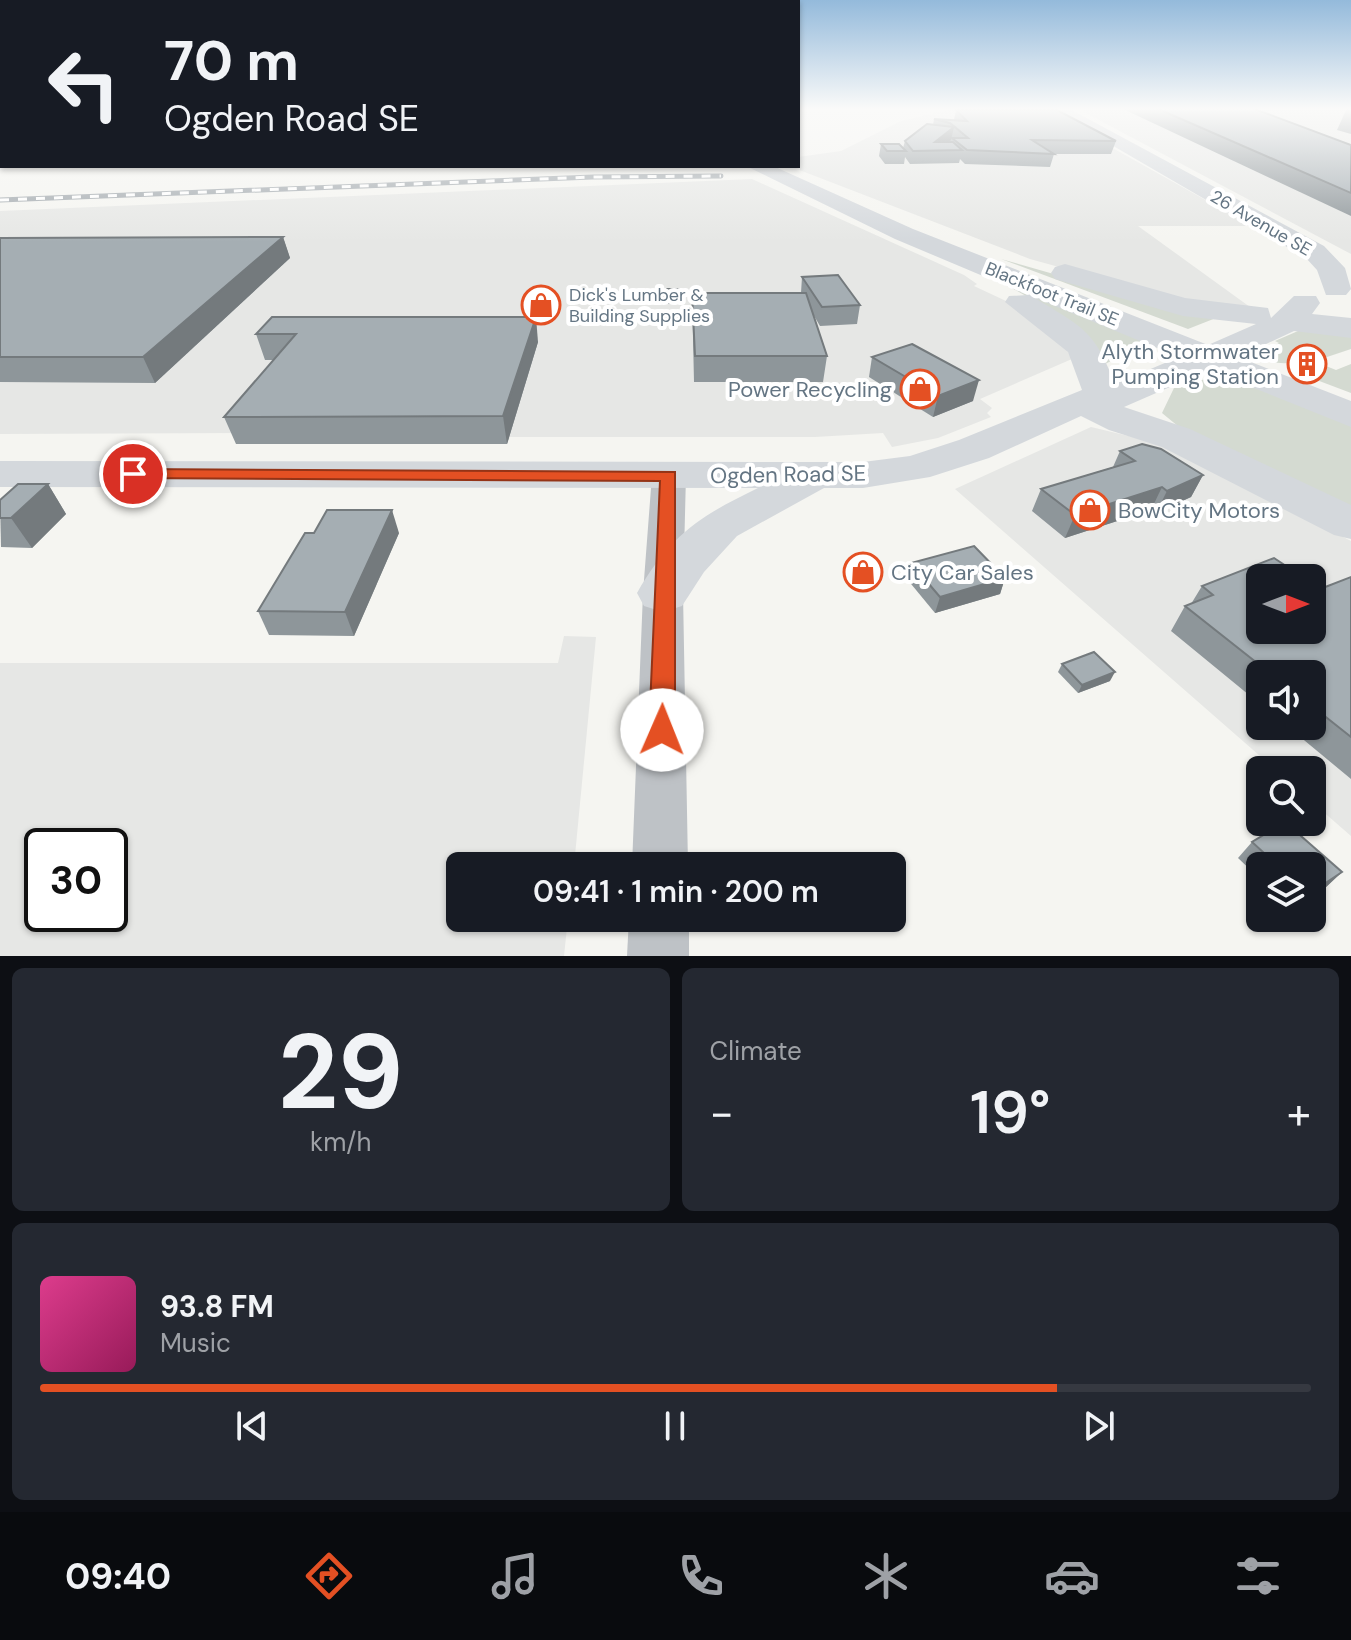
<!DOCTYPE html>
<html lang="en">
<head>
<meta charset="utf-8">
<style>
	body { margin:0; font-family:"DM Sans",sans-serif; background:#242831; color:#f1f3f6; height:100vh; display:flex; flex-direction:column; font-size:30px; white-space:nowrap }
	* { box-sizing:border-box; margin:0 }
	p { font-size:26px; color:#9ea1a6 }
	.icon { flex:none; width:44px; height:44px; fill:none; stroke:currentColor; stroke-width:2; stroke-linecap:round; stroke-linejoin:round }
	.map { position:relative; height:956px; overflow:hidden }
	.details { display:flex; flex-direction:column; gap:12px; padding:12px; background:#0d0f14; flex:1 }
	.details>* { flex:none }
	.top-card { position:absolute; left:0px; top:0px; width:800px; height:168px; box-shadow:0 2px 6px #0004; background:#171b24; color:#f1f3f6; overflow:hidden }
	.needle { width:52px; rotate:90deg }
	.tools { position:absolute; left:1246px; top:564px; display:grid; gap:16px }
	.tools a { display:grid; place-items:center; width:80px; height:80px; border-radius:12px; background:#171b24; box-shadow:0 2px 6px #0004; font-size:40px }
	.speed { position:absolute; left:24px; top:828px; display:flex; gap:16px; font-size:40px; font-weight:700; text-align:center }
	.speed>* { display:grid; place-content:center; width:104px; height:104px; border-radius:50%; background:#171b24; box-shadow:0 2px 6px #0004; line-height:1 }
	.speed .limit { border:4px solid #111; border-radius:12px; background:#fff; color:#111 }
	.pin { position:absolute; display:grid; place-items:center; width:68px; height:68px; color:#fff; margin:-34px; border:4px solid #fff; border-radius:50%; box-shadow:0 2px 8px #0007 }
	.me { position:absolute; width:88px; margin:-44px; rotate:1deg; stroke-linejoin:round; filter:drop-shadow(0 0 6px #0008) }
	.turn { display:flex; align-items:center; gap:28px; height:168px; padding:0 32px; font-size:36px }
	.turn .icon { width:104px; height:104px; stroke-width:2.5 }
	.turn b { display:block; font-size:56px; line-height:68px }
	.big { font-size:60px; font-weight:600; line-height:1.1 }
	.details .card { flex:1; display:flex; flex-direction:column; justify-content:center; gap:12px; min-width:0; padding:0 28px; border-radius:12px; background:#242831 }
	.details .dial { align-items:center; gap:0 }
	.dial b { font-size:104px; line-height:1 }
	.song { display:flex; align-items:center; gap:24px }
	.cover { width:96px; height:96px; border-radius:12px; background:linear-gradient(135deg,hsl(330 70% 55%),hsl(330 70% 35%)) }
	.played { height:8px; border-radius:4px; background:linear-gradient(90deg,#e45023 80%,#363941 80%) }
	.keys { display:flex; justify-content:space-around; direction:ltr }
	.heat { display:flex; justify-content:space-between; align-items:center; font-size:44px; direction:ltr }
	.details .tiles { flex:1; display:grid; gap:12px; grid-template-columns:1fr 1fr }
	.card:last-child { grid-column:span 2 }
	.trip { position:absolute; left:446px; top:852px; width:460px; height:80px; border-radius:12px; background:#171b24; box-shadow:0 2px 6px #0004; font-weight:600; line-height:80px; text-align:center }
	.menu { display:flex; height:128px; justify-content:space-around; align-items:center; background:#090b0e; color:#9ea1a6 }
	.menu .icon { width:56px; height:56px }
	.menu .active { color:#e45023 }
	.menu b { font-size:36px; color:#f1f3f6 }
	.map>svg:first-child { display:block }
	.built { fill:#e6e7e5; fill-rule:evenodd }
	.green { fill:#d4dad1 }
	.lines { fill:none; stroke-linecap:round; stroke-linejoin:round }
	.street { fill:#bec2c6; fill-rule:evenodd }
	.secondary { fill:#d4d8dc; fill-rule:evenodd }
	.rail-casing { stroke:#9fa6ab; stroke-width:5 }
	.rail { stroke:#fff; stroke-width:3; stroke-dasharray:9; stroke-linecap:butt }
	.wall { fill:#8e969a }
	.shaded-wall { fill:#747a7d }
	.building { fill:#a5aeb3; stroke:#747a7d; stroke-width:2 }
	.route { fill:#e45023; stroke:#943417; stroke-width:2 }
	.labels { text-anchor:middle; stroke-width:8; stroke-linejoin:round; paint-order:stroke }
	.far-street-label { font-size:18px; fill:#647583; stroke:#fff }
	.far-poi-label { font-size:18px; fill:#647583; stroke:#fff; text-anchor:start }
	.poi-label { font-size:22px; fill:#647583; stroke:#fff; text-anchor:end }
	.street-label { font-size:22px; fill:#647583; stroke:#fff }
</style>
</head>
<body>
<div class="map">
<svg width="1351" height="956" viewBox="0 0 1351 956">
	<rect width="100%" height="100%" fill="#f5f5f1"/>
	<g class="built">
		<path d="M 957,108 L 1041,108 L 1252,226 L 1138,226 L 1250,307 L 1196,305 L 1030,259 L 789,166 L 798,166 L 798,157 L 841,151 L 901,121 Z"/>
		<path d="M 1092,108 L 1351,108 L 1351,254 L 1082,111 Z"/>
		<path d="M 752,179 L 964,275 L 977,284 L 974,286 L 1006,301 L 1058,334 L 1072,359 L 980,399 L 992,408 L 987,413 L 991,417 L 938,438 L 892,447 L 883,433 L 815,437 L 510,437 L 507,444 L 236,444 L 244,433 L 0,434 L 0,211 Z"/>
		<path d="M 1091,427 L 1162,444 L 1351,541 L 1351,836 L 1312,802 L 1312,770 L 1276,770 L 955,489 ZM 1260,578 L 1312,578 L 1312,630 L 1260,630 ZM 1260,674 L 1312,674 L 1312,726 L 1260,726 Z"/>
		<path d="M 564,636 L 596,637 L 574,866 L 460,866 L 460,918 L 568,918 L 564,956 L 0,956 L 0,663 L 558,663 ZM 42,846 L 110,846 L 110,914 L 42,914 Z"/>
	</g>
	<g class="green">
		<path d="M 1001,259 L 1176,309 L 1221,316 L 1188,329 Z"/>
		<path d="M 972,266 L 1150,342 L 1105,364 C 1100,330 1002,284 972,266 Z"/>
		<path d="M 1298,331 L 1351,331 L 1351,349 L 1315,361 L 1306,358 C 1291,365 1278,365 1262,358 L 1279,351 L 1274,346 L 1279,343 L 1275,341 Z"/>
		<path d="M 1351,364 L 1351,393 L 1314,379 L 1312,371 L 1326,366 L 1336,370 Z"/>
		<path d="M 1220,372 L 1351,425 L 1351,510 L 1179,427 L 1162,413 L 1174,388 L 1191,385 Z"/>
	</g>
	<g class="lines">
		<g class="street">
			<rect x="0" y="109" width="2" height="8"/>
			<path d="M 669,465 L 681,468 L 686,475 L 683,593 L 688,866 L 632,866 L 643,593 L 652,475 L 657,468 Z"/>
			<path d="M 629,918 L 689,918 L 689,956 L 627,956 Z"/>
		</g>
		<g class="secondary">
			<path d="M 1048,108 L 1068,108 L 1324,246 L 1345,268 L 1351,289 L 1346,295 L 1326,295 L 1317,270 L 1306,258 Z"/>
			<path d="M 746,166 L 773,166 L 913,229 L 1208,345 L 1256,324 L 1183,316 L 1055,279 L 1051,273 L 1055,267 L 1065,264 L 1185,298 L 1268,308 L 1271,318 L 1294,296 L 1316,296 L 1320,303 L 1312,314 L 1351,318 L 1351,338 L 1294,331 L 1238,357 L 1351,401 L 1351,427 L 1209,370 L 1124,407 L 1190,429 L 1351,505 L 1351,539 L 1334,535 L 1162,447 L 1109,430 L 1081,416 L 989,458 L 930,477 L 863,488 L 824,488 L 737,536 L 704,572 L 682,606 L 663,612 L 644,606 L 637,593 C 670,535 700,516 758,488 L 0,487 L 0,461 L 863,462 L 910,456 L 959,440 L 1082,390 L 1068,352 L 1005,302 L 1009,296 L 1028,295 L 895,239 ZM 1033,297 L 1179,357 L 1115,384 C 1094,329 1082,327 1033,297 Z"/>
		</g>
		<g class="rail-casing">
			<path id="rail" d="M 0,200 L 593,177 L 721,176"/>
		</g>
		<use href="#rail" class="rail"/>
	</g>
	<g class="wall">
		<path d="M 1121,108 L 1252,108 L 1351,145 L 1351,216 Z"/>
		<path d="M 1347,108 L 1351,108 L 1351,134 L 1337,130 Z"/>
		<path d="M 956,110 L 1116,141 L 1111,154 L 1054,154 L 1050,167 L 965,164 L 960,159 L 959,163 L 910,164 L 905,157 L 904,164 L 885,164 L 879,156 L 881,144 L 903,148 L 905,141 L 933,125 L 934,119 L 954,120 Z"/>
		<path d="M 283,237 L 290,258 L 155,383 L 0,382 L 0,238 Z"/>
		<path d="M 802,277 L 860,305 L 857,324 L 820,326 L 813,314 L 827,356 L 823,382 L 694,382 L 692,293 L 801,293 Z"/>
		<rect x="667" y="289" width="13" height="15"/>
		<path d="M 272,317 L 538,342 L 507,444 L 236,444 L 224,417 L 274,360 L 265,360 L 256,334 Z"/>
		<path d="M 1308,352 L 1321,366 L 1312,369 L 1297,363 L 1300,356 Z"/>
		<path d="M 872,357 L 973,401 L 933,417 L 869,377 Z"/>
		<path d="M 1120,451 L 1203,475 L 1191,497 L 1156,513 L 1151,510 L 1065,538 L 1032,511 L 1041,489 L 1113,467 Z"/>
		<path d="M 48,484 L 66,514 L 32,548 L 1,547 L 0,500 Z"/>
		<path d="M 314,533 L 399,533 L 354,636 L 269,635 L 258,611 Z"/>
		<path d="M 911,563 L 1005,578 L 1000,594 L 935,613 L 907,579 Z"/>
		<path d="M 1351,577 L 1351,779 L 1287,726 L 1312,726 L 1312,674 L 1260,674 L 1260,704 L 1171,631 L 1185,606 L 1191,604 L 1202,586 L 1320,589 Z"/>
		<path d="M 1062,664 L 1110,681 L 1078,693 L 1058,672 Z"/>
		<path d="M 1252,842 L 1342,872 L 1325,888 L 1312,897 L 1312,866 L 1260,866 L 1260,879 L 1238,858 Z"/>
	</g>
	<g class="shaded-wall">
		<path d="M 954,127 L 951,140 L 938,150 L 935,142 Z"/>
		<path d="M 283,237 L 290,258 L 155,383 L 143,357 Z"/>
		<path d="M 536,317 L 538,342 L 507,444 L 503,416 Z"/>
		<path d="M 1324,359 L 1321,366 L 1312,369 L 1316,362 Z"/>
		<path d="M 979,380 L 973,401 L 933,417 L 938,396 Z"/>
		<path d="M 1203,475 L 1191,497 L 1156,513 L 1167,491 Z"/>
		<path d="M 48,484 L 66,514 L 32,548 L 11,518 Z"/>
		<path d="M 1162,487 L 1151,510 L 1065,538 L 1075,515 Z"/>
		<path d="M 392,510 L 399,533 L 354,636 L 345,612 Z"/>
		<path d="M 1005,578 L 1000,594 L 935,613 L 940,597 Z"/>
		<path d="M 1115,672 L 1110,681 L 1078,693 L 1082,685 Z"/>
		<path d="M 1342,872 L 1325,888 L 1312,897 L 1312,892 Z"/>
	</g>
	<g class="building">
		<path d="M 1156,108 L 1252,108 L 1351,145 L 1351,193 Z"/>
		<path d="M 956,110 L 1057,110 L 1116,141 L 1032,140 L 1054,154 L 967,150 L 952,138 L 968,138 L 950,123 L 934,119 L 967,121 Z"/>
		<path d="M 927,124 L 954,127 L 935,142 L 953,142 L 962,150 L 913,151 L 905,141 Z"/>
		<path d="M 881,144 L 899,144 L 906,151 L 887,151 Z"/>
		<path d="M 283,237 L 143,357 L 0,357 L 0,238 Z"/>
		<path d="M 838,275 L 860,305 L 822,307 L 802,277 Z"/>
		<rect x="667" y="289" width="13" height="8"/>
		<path d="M 692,293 L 806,293 L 827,356 L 695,356 Z"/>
		<path d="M 272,317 L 536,317 L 503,416 L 224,417 L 296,334 L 256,334 Z"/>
		<path d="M 912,344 L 979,380 L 938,396 L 872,357 Z"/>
		<path d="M 1308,352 L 1324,359 L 1316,362 L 1300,356 Z"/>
		<path d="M 1142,444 L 1161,449 L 1203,475 L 1167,491 L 1162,487 L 1075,515 L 1041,489 L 1135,461 L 1120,451 Z"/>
		<path d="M 18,484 L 48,484 L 11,518 L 0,518 L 0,500 Z"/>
		<path d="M 327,510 L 392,510 L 345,612 L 258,611 L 305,533 L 314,533 Z"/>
		<path d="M 974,546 L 1005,578 L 940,597 L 911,563 Z"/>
		<path d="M 1274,558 L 1304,578 L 1260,578 L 1260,630 L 1312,630 L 1312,583 L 1320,589 L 1351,577 L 1351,737 L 1312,706 L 1312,674 L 1271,674 L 1185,606 L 1213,595 L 1202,586 Z"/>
		<path d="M 1094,652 L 1115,672 L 1082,685 L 1062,664 Z"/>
		<path d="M 1285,822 L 1342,872 L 1312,892 L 1312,866 L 1278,866 L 1252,842 Z"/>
	</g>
	<linearGradient id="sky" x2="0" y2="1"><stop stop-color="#94badb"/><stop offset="0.45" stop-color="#fafaf9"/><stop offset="1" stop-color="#fafaf9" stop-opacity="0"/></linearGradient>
	<rect width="1351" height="242" fill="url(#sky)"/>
	<path class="route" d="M 133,469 L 675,472 L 675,730 L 671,738 L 662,741 L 652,738 L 649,730 L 660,481 L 127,478 L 127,470 Z"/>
	<defs>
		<g id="shop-ring" transform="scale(2)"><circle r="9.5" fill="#fff" stroke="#e45023" stroke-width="1.5"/><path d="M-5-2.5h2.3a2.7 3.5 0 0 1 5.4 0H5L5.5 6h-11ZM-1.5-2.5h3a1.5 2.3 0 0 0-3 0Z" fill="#e45023"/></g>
		<g id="building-ring" transform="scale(2)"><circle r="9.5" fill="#fff" stroke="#e45023" stroke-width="1.5"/><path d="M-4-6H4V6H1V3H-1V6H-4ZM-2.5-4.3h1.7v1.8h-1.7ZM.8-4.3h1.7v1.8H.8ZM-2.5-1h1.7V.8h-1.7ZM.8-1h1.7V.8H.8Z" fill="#e45023"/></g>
	</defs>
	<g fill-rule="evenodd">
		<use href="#shop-ring" x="541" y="305"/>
		<use href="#building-ring" x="1307" y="364"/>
		<use href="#shop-ring" x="920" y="389"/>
		<use href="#shop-ring" x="1090" y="510"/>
		<use href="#shop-ring" x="863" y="572"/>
	</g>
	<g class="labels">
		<g class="far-street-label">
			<text transform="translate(1261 223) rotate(30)" y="6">26 Avenue SE</text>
			<text transform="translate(1052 294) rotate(22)" y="6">Blackfoot Trail SE</text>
		</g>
		<g class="far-poi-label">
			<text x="569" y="301">Dick's Lumber &amp;<tspan x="569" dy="21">Building Supplies</tspan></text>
		</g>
		<g class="poi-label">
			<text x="1279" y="359">Alyth Stormwater<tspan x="1279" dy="25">Pumping Station</tspan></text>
			<text x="892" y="397">Power Recycling</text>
			<text x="1118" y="518" text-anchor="start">BowCity Motors</text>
			<text x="891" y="580" text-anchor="start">City Car Sales</text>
		</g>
		<g class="street-label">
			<text transform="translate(788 474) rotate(-1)" y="8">Ogden Road SE</text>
		</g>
	</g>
</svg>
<div class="tools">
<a><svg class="needle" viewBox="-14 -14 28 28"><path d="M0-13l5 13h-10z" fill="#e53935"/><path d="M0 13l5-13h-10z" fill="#9ea1a6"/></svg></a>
<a><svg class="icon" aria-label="sound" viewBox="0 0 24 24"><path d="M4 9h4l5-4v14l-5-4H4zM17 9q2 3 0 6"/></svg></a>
<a><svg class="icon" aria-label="search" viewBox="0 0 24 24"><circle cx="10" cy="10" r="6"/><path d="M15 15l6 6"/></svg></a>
<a><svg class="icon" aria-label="layers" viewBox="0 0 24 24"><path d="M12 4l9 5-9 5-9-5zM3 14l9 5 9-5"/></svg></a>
</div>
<div class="speed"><div class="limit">30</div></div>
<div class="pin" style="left:133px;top:474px;background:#d93025"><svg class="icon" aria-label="arrive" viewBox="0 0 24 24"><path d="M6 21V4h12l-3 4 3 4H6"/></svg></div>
<svg class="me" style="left:662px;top:730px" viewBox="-20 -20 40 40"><circle r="19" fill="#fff"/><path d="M0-13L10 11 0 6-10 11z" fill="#e45023"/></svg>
<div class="trip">09:41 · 1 min · 200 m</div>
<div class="top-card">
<div class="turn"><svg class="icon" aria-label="left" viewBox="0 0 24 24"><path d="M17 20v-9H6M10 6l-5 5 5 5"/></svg><div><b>70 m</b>Ogden Road SE</div></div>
</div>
</div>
<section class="details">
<div class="tiles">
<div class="card dial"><b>29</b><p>km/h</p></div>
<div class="card"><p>Climate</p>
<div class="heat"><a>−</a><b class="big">19°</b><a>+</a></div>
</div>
<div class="card">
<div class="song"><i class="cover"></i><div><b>93.8 FM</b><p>Music</p></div></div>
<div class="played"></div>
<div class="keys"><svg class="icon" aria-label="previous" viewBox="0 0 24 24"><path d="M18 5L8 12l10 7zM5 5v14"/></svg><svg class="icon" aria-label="pause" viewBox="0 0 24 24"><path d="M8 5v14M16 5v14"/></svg><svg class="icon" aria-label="next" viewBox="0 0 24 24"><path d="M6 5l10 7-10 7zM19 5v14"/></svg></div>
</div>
</div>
</section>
<nav class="menu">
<b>09:40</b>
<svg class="icon active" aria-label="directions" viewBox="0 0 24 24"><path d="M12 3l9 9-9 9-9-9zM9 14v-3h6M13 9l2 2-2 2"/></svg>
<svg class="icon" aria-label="music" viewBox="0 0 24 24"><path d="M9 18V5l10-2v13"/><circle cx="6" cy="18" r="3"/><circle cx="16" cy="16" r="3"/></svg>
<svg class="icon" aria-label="phone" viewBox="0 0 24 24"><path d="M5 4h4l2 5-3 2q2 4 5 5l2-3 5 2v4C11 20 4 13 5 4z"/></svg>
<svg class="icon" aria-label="climate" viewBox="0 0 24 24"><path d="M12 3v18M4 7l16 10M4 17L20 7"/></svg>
<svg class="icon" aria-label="car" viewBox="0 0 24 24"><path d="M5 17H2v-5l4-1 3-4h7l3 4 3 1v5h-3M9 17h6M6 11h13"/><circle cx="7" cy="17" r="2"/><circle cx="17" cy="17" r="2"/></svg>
<svg class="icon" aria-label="filters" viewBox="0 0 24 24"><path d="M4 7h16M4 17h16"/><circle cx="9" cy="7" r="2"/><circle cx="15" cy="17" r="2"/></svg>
</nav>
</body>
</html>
